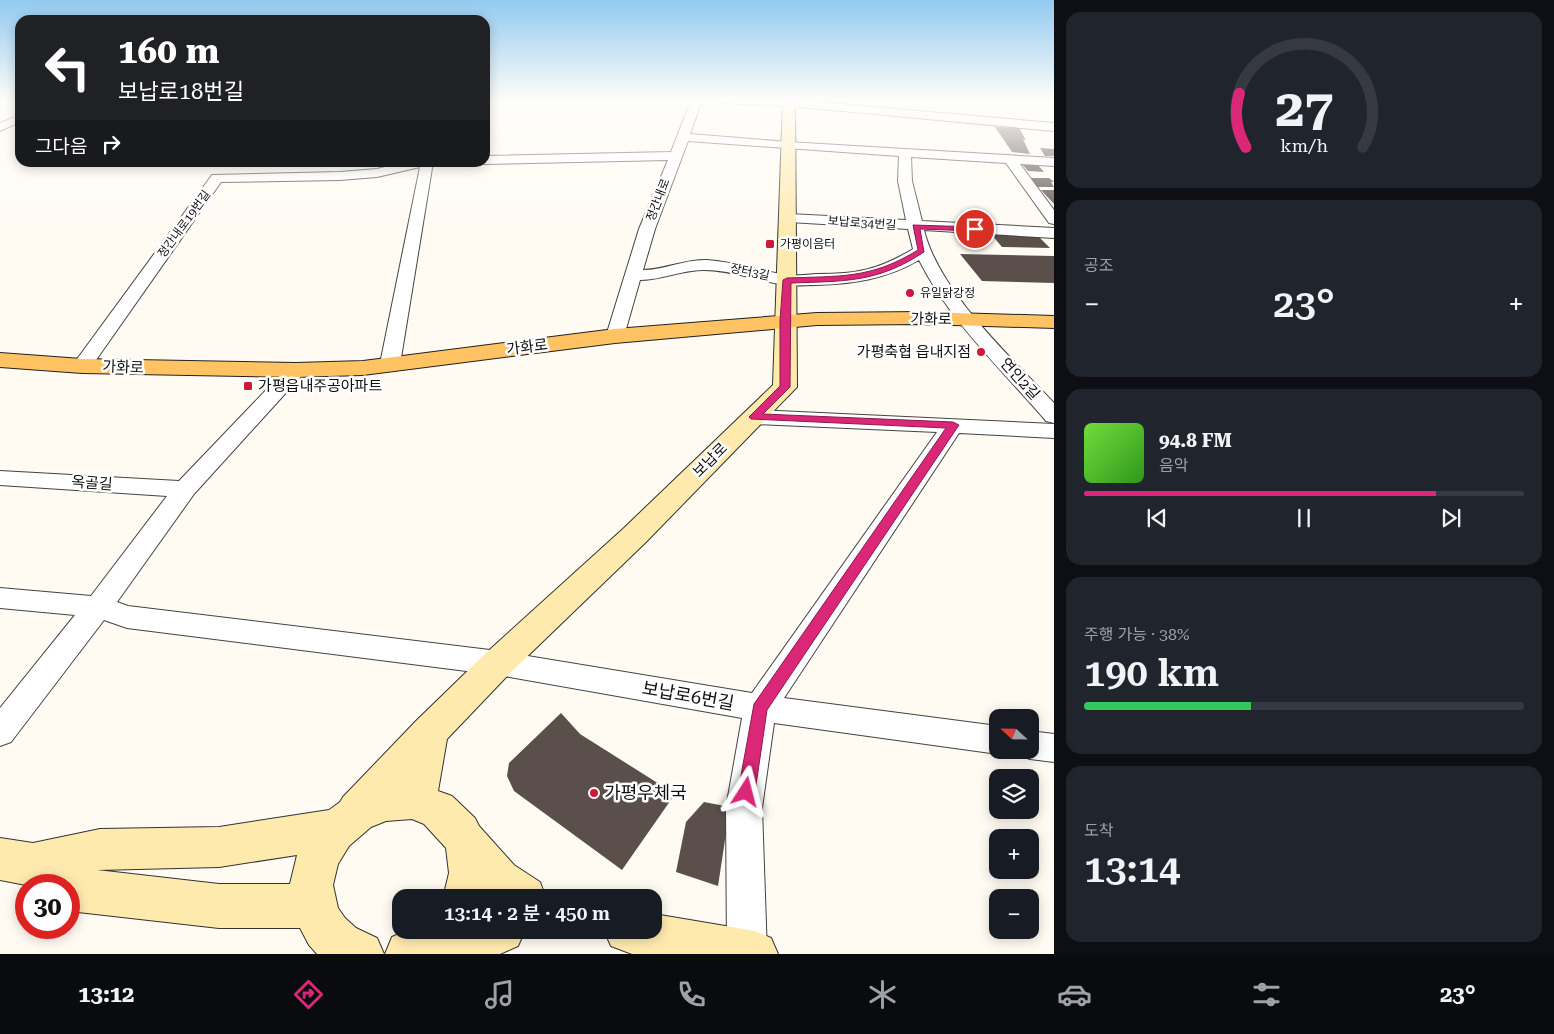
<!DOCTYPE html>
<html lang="ko">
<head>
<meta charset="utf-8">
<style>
	body { margin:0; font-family:"Roboto Serif","Noto Sans KR",serif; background:#20242c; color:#f1f3f6; height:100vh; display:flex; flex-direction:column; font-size:19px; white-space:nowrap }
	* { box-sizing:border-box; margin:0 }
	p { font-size:16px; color:#9ea1a6 }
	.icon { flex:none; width:28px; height:28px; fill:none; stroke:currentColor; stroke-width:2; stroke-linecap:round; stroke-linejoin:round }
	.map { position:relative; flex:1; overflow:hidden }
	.drawer { display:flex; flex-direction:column; gap:12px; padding:12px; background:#0d0f14; width:500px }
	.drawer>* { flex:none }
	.banner { position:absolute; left:15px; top:15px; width:475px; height:152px; border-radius:15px; box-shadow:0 2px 12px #0003; background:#202124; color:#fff; overflow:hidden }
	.needle { width:32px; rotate:292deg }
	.fabs { position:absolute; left:989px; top:709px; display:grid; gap:10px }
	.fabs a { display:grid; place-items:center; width:50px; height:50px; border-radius:10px; background:#171b24; box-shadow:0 2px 12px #0003; font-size:25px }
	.speed { position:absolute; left:15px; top:874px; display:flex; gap:10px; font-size:25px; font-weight:700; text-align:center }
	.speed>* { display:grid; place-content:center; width:65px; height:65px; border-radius:50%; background:#171b24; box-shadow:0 2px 12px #0003; line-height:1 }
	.speed .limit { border:8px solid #d22; background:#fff; color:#111 }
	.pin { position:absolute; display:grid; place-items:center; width:42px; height:42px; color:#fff; margin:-21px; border:2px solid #fff; border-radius:50%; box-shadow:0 1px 5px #0007 }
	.me { position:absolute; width:55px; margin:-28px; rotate:9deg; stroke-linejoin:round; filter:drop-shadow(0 0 4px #0008) }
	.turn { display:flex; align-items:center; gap:18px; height:105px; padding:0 20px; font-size:22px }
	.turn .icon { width:65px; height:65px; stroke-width:2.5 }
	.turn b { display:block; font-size:35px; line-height:42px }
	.then { display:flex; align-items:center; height:48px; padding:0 20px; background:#0003; gap:10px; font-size:19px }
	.big { font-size:38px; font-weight:600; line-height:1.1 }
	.drawer .card { flex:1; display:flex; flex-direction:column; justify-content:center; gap:8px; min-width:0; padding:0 18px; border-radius:15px; background:#20242c }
	.drawer .dial { align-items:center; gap:0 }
	.dial svg { height:130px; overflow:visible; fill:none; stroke:#363941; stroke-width:7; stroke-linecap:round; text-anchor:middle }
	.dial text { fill:#f1f3f6; stroke:none }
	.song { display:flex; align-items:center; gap:15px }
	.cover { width:60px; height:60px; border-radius:8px; background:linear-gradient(135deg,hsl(100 70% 55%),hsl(110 70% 35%)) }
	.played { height:5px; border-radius:2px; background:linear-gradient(90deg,#db2777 80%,#363941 80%) }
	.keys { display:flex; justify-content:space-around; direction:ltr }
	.heat { display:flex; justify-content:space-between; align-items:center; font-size:28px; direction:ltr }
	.charge { height:8px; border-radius:4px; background:linear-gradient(90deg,#34c759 38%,#363941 0) }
	.trip { position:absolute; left:392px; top:889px; width:270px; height:50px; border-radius:15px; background:#171b24; box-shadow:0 2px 12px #0003; font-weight:600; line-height:50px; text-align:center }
	.dock { display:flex; height:80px; justify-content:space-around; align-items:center; background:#090b0e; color:#9ea1a6 }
	.dock .icon { width:35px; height:35px }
	.dock .selected { color:#db2777 }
	.dock b { font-size:22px; color:#f1f3f6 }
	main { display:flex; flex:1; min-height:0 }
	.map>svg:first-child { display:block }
	.building { fill:#5a4f4b }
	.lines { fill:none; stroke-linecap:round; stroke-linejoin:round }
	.street-casing { stroke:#434343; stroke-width:2 }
	.secondary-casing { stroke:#323232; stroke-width:2 }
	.primary-casing { stroke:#212121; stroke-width:2 }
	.street { fill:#fff; fill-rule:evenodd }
	.secondary { fill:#ffeaae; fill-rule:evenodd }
	.primary { fill:#ffc363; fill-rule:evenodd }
	.route { fill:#db2777; stroke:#8e194d }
	.poi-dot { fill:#d0183b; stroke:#fff; stroke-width:2 }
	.labels { text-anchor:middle; stroke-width:5; stroke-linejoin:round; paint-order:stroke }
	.far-street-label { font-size:12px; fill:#101010; stroke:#fff }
	.far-poi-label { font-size:12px; fill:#101010; stroke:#fff; text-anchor:start }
	.street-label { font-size:15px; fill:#101010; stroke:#fff }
	.poi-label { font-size:15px; fill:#101010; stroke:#fff; text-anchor:end }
	.near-street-label { font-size:18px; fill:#101010; stroke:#fff }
	.near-poi-label { font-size:18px; fill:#101010; stroke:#fff; text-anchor:start }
</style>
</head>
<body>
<main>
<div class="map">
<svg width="1054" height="954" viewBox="0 0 1054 954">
	<rect width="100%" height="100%" fill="#fffbf3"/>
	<g class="building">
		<path d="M 995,127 L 1019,128 L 1026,140 L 1023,139 L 1030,154 L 1012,152 Z"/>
		<path d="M 1040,148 L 1054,149 L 1054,156 L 1045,156 Z"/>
		<path d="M 1021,163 L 1037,164 L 1044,172 L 1028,171 Z"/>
		<path d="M 1027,178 L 1049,178 L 1054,182 L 1051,182 L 1054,187 L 1038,187 Z"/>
		<path d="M 1041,190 L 1054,190 L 1054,204 Z"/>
		<path d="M 991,234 L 1038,236 L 1050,248 L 1002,247 Z"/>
		<path d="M 960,254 L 1054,256 L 1054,283 L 982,281 Z"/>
		<path d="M 561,713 L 580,734 L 675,794 L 622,870 L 514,791 L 507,776 L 509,763 Z"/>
		<path d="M 704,802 L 730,807 L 718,886 L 676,872 L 686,822 Z"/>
	</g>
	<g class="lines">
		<g class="street-casing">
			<g id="street">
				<path d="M 691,100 L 702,100 L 690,134 L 788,142 L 1054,158 L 1054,166 L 1020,164 L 1054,210 L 1054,224 L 1049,223 L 1006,163 L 911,157 L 912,181 L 922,221 L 1054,228 L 1054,238 L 924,230 C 939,292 1011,357 1054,403 L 1054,423 L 1046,421 C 1002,370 949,320 919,260 C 887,279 853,284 816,285 C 807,285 796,286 786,285 C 758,281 732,270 704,270 C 681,270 662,280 640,280 L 624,336 L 622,340 L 615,342 L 608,340 L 606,336 L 639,229 L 668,160 L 485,164 L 480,162 L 485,162 L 485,156 L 671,152 ZM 688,141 L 899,156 L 898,181 L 906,220 L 789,214 L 784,215 L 782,218 L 784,221 L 789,222 L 908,229 L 913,249 C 878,270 857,274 816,274 C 806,275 795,276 785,275 C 759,270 734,262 707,260 C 685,259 664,270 643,270 L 655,229 Z"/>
				<path d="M 716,100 L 794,100 L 1054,123 L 1054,131 L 789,106 L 721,103 Z"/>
				<path d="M 20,115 L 20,122 L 0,131 L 0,123 Z"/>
				<path d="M 405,162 L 433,162 L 400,364 L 397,368 L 390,370 L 383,368 L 380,364 L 420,167 L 377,177 L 340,180 L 221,182 L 89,370 L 82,372 L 75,370 L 72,366 L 212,175 L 340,172 L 377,169 Z"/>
				<path d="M 296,364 L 303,366 L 306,370 L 303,374 L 194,494 L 117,602 L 128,606 L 498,651 L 752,693 L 937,432 L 754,424 L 746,422 L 743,417 L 746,412 L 754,410 L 1054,424 L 1054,438 L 959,433 L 784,698 L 998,726 L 998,750 L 1010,750 L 998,754 L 774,723 L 762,808 L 767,954 L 727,954 L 726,808 L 742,718 L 498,675 L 127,628 L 104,620 L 11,742 L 0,746 L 0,708 L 75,615 L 0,608 L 0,588 L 91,596 L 167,496 L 0,485 L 0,471 L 179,481 L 289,366 Z"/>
				<path d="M 1030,731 L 1054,734 L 1054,762 L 1030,759 L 1018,755 L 1016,750 L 1030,750 Z"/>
			</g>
		</g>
		<g class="secondary-casing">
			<g id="secondary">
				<path d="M 783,100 L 795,100 L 797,387 L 646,542 L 510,673 L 447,739 L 438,791 L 452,796 L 475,818 L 479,826 L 514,865 L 540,882 L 546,898 L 443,898 L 449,873 L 446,848 L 424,824 L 412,819 L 386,821 L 371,827 L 349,846 L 338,864 L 333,885 L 338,908 L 345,918 L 356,928 L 377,938 L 384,954 L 317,954 L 309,945 L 300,928 L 219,928 L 69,911 L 69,885 L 26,885 L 0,880 L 0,838 L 33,843 L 100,829 L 219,827 L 329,810 L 340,802 L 343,797 L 416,721 L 486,653 L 624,528 L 773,385 ZM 297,855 L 290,884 L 219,884 L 97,870 L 219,867 Z"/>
				<path d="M 654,914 L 755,931 L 771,938 L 778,954 L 632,954 L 611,946 L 604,930 L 654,930 Z"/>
				<path d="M 408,930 L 525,930 L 518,946 L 500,954 L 385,954 L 392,937 Z"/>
			</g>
		</g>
		<g class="primary-casing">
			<path id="primary" d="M 921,312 L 1054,316 L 1054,328 L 921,324 L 817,325 L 615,343 L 363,375 L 296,377 L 82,373 L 0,367 L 0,353 L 82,359 L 296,363 L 363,361 L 615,329 L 817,313 Z"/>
		</g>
		<use href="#street" class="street"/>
		<use href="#secondary" class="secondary"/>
		<use href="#primary" class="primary"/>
	</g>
	<linearGradient id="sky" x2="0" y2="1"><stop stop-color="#92caf0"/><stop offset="0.43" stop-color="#fffdfa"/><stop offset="1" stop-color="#fffdfa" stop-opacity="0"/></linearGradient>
	<rect width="1054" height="234" fill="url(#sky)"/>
	<path class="route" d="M 913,225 L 975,227 L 978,229 L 975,231 L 920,229 L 924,252 C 877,283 845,281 791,283 L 790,387 L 763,414 L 953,422 L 959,425 L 767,710 L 755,792 L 752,797 L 746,799 L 741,797 L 738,792 L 754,704 L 946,428 L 751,419 L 749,417 L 780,386 L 780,321 L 783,280 L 787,278 C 840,276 871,279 918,250 Z"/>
	<g class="poi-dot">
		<rect x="765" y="239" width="10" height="10" rx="2.5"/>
		<circle cx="910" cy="293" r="5"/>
		<circle cx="981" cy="352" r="5"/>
		<rect x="243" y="381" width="10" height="10" rx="2.5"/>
		<circle cx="594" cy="793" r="5"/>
	</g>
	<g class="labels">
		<g class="far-street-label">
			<text transform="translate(658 200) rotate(-69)" y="4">정간내로</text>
			<text transform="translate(862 223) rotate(4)" y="4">보납로34번길</text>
			<text transform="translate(184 224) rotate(-54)" y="4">정간내로19번길</text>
			<text transform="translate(750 272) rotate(12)" y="4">장터3길</text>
		</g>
		<g class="far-poi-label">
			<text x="780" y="248">가평이음터</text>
			<text x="920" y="297">유일닭강정</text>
		</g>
		<g class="street-label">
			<text transform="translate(931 319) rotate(1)" y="5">가화로</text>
			<text transform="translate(527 347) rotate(-7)" y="5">가화로</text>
			<text transform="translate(123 367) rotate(2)" y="5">가화로</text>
			<text transform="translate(1020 379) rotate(48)" y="5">연인2길</text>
			<text transform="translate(710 460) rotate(-45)" y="5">보납로</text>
			<text transform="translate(92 483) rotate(4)" y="5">옥골길</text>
		</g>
		<g class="poi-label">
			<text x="971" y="357">가평축협 읍내지점</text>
			<text x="258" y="391" text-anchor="start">가평읍내주공아파트</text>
		</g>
		<g class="near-street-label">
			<text transform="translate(688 696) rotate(10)" y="6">보납로6번길</text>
		</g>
		<g class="near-poi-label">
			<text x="604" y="799">가평우체국</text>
		</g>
	</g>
</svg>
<div class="fabs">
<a><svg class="needle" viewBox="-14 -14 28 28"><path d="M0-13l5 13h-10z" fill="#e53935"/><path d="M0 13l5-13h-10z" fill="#9ea1a6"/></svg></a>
<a><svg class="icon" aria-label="layers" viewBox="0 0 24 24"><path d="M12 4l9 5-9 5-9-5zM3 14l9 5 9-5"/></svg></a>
<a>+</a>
<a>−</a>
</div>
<div class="speed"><div class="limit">30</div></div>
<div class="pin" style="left:975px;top:229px;background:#d93025"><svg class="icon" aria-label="arrive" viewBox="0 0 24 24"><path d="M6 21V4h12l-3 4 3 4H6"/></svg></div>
<svg class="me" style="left:746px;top:792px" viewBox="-20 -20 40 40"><path d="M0-17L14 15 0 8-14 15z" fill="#db2777" stroke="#fff" stroke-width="4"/></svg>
<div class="trip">13:14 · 2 분 · 450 m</div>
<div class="banner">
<div class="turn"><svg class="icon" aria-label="left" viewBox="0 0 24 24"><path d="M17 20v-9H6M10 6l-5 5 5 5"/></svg><div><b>160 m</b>보납로18번길</div></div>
<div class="then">그다음<svg class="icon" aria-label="right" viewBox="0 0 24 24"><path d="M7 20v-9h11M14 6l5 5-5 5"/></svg></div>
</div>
</div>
<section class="drawer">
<div class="card dial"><svg viewBox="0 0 100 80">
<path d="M14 69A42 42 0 1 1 86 69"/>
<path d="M14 69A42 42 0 0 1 10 36" stroke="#db2777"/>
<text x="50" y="56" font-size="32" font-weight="700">27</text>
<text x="50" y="72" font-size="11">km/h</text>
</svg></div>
<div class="card"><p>공조</p>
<div class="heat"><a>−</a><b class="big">23°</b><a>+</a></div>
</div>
<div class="card">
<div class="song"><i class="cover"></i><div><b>94.8 FM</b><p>음악</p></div></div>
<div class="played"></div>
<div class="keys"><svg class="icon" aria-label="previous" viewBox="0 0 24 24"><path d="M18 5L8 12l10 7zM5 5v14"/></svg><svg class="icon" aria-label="pause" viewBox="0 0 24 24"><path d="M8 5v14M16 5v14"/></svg><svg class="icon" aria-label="next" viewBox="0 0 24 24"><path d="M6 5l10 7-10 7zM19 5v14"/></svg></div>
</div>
<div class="card"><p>주행 가능 · 38%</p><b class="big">190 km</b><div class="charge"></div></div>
<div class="card"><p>도착</p><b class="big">13:14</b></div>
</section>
</main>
<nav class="dock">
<b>13:12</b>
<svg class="icon selected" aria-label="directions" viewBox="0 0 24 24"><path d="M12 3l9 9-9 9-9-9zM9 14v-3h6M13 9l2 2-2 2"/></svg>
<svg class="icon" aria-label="music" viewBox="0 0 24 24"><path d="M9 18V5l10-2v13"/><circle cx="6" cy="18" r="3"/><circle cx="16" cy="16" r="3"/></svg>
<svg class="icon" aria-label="phone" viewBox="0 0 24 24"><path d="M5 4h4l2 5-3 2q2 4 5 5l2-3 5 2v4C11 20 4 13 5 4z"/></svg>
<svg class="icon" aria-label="climate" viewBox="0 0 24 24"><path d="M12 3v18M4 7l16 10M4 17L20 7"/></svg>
<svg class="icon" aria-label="car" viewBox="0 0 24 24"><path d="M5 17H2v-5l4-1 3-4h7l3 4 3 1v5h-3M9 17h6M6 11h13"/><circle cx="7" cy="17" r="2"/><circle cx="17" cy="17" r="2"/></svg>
<svg class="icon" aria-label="filters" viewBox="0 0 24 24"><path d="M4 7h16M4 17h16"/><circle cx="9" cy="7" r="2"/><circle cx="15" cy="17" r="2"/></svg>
<b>23°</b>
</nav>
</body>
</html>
